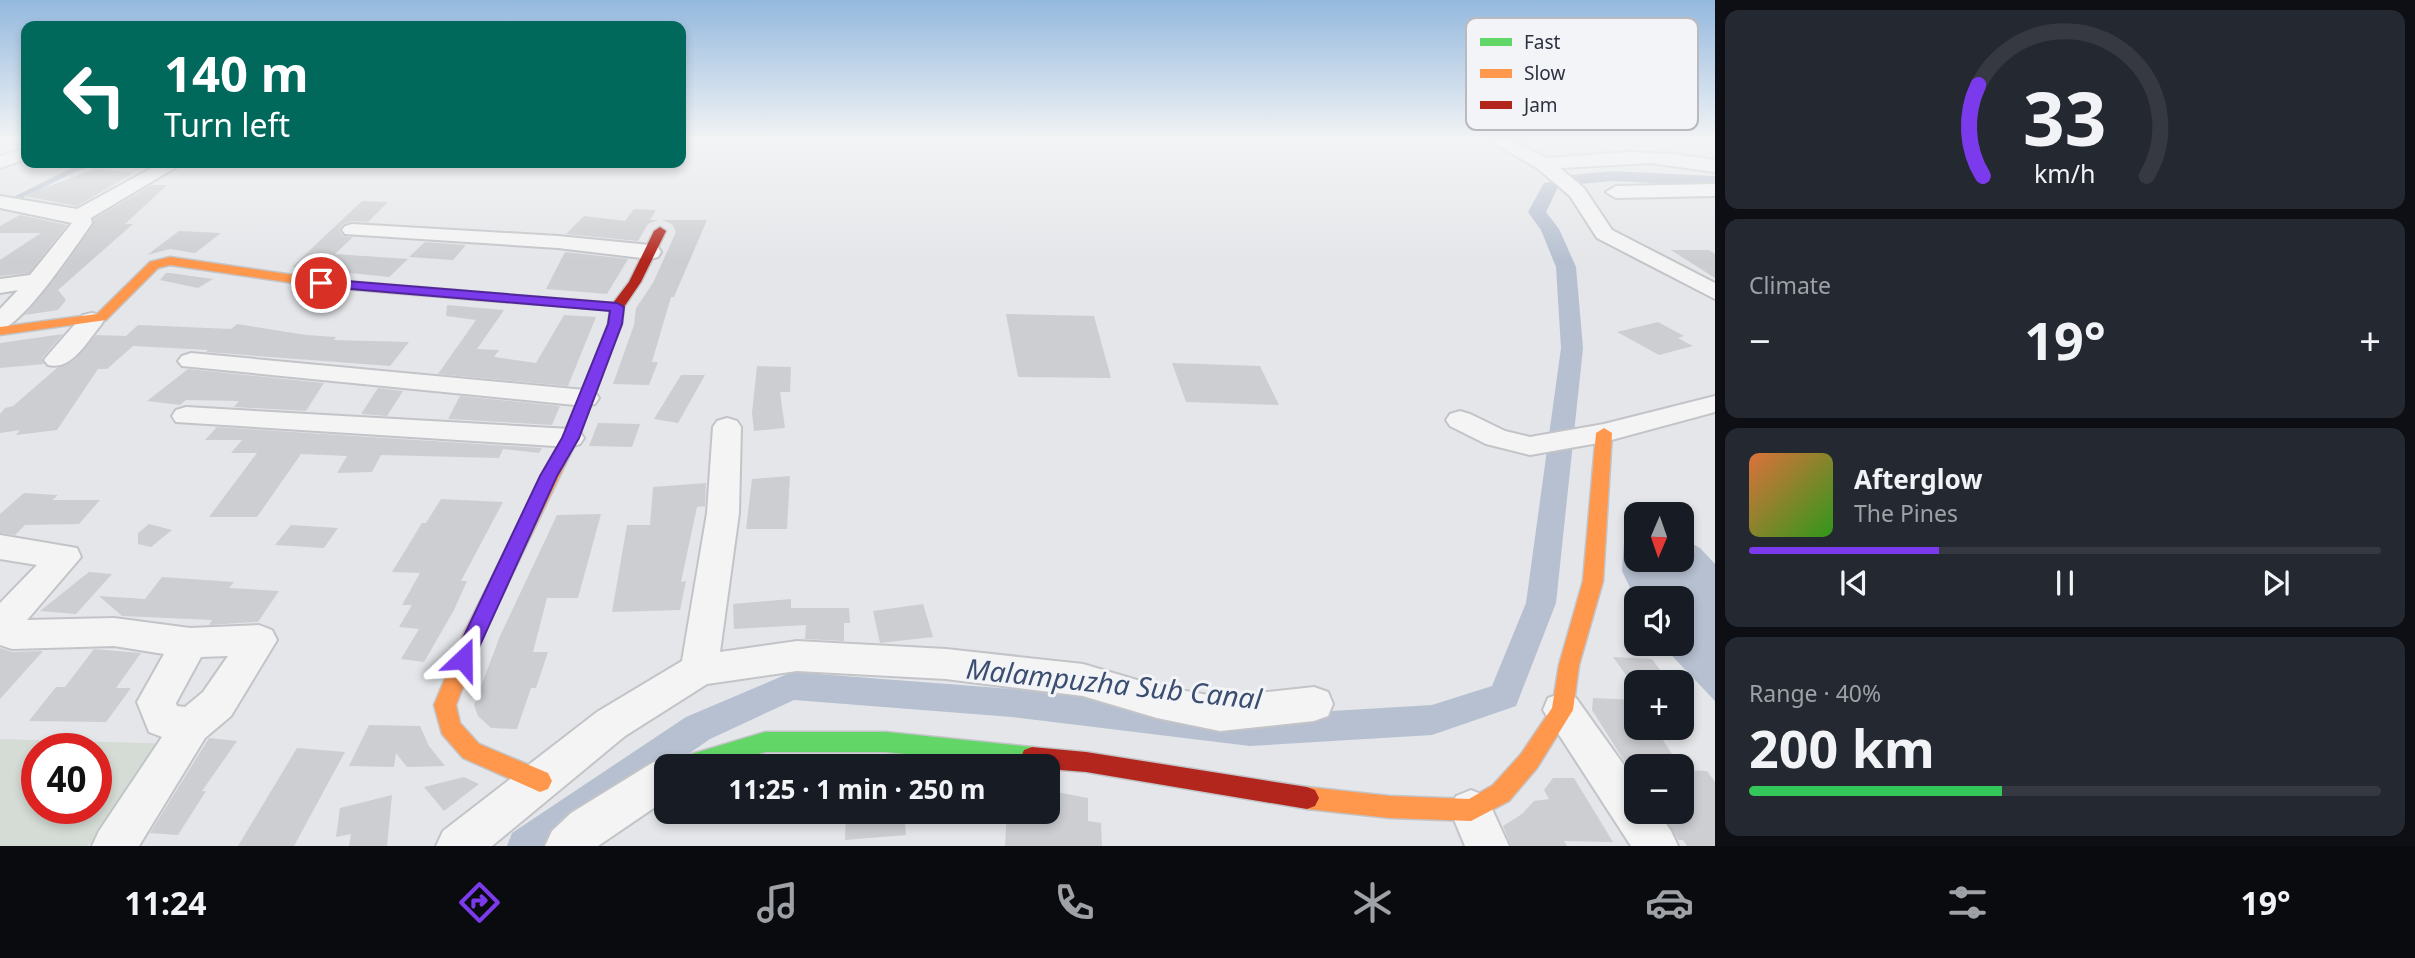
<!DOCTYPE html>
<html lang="en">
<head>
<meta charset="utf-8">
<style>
	body { margin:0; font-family:"Noto Sans",sans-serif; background:#242831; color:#f1f3f6; height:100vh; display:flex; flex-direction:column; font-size:26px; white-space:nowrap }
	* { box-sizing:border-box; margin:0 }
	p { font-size:23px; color:#9ea1a6 }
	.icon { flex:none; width:38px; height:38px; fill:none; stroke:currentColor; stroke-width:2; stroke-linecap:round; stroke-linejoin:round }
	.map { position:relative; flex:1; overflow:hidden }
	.details { display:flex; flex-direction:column; gap:10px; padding:10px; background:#0d0f14; width:700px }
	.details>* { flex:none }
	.top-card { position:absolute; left:21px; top:21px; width:665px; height:147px; border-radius:14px; box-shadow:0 4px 10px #0003; background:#00695c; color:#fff; overflow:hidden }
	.needle { width:46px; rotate:182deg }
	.buttons { position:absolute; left:1624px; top:502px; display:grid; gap:14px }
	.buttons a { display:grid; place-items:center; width:70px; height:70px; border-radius:14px; background:#171b24; box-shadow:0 4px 10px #0003; font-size:35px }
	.speed { position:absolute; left:21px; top:733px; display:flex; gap:14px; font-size:35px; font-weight:700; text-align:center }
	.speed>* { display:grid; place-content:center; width:91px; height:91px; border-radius:50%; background:#171b24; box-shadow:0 4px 10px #0003; line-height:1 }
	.speed .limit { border:10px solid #d22; background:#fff; color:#111 }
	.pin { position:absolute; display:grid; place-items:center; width:60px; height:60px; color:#fff; margin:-30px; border:4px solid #fff; border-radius:50%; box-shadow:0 2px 7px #0007 }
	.me { position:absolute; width:77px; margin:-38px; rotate:23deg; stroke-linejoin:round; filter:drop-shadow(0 0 5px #0008) }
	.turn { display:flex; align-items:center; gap:24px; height:147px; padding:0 28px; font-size:32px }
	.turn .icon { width:91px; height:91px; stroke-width:2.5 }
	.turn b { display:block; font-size:49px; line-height:60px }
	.big { font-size:52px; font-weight:700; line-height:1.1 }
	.details .tile { flex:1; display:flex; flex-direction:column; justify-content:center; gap:10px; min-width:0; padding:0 24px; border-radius:14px; background:#242831 }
	.details .dial { align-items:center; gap:0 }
	.dial svg { height:182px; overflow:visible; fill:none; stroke:#363941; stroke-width:7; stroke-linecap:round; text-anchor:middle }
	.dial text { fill:#f1f3f6; stroke:none }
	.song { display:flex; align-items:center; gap:21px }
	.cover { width:84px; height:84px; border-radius:10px; background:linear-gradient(135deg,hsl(20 70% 55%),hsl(110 70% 35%)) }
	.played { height:7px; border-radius:4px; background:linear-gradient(90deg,#7c3aed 30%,#363941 30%) }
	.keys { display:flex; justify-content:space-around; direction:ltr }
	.heat { display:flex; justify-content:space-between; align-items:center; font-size:38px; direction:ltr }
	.charge { height:10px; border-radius:5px; background:linear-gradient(90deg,#34c759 40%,#363941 0) }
	.trip { position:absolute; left:654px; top:754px; width:406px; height:70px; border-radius:14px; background:#171b24; box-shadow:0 4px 10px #0003; font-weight:700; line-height:70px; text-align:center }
	.tab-bar { display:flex; height:112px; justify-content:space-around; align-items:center; background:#090b0e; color:#9ea1a6 }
	.tab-bar .icon { width:49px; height:49px }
	.tab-bar .selected { color:#7c3aed }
	.tab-bar b { font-size:32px; color:#f1f3f6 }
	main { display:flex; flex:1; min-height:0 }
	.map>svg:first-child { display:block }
	.green { fill:#d4dcd5; fill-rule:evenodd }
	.water { fill:#b6c0d0 }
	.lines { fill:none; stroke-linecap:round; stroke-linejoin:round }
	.stream { stroke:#b6c0d0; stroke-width:5 }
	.canal { fill:#b6c0d0; fill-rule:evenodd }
	.building { fill:#cdced1 }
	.street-casing { stroke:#c3c4c7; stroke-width:4 }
	.fast-casing { stroke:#c3c4c7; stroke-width:3 }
	.slow-casing { stroke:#c3c4c7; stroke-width:3 }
	.jam-casing { stroke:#c3c4c7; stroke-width:3 }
	.street { fill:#f4f4f5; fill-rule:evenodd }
	.fast { fill:#63d668; fill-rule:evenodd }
	.slow { fill:#ff974d; fill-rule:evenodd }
	.jam { fill:#b3261e; fill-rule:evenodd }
	.route { fill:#7c3aed; stroke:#51269a; stroke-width:2 }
	.labels { text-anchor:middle; stroke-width:6; stroke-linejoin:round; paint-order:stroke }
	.near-water-label { font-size:28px; font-style:italic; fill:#3b4e70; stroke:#f3f4f7 }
	.key { fill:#f3f4f7; stroke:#b8bac0; stroke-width:2 }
	.key-label { font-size:19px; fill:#2d3240 }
</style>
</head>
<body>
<main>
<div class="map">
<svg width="1715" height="846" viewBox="0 0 1715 846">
	<rect width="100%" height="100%" fill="#e4e6e9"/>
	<path class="green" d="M 0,739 L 181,744 L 88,846 L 0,846 ZM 37,749 L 96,749 L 96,808 L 37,808 Z"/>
	<path class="water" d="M 1625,526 L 1636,526 L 1636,560 L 1682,560 L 1682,538 L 1700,548 L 1715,564 L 1715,701 L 1661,644 L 1682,644 L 1682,598 L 1636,600 L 1622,571 Z"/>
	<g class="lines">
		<path class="stream" d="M 11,201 L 77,168 L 95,163"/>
		<g class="canal">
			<path d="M 1612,171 L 1715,176 L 1715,186 L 1612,181 L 1570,185 L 1562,180 L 1570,175 Z"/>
			<path d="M 1550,182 L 1558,187 L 1546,212 L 1559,229 L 1576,267 L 1583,348 L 1556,603 L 1516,706 L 1432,735 L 1250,746 L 1012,717 L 794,700 L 710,739 L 671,766 L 667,766 L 667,769 L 558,846 L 507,846 L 512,833 L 686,717 L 792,672 L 1012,689 L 1250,716 L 1432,705 L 1492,686 L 1526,603 L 1561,348 L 1556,267 L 1541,230 L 1528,212 L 1544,183 Z"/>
		</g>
	</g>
	<g class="building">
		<path d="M 95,169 L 134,173 L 77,206 L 23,196 Z"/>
		<path d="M 152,185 L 167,185 L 125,224 L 133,224 L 58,290 L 66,300 L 58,310 L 25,315 L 64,267 L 94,224 L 94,219 Z"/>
		<path d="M 362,201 L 388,202 L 368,222 L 352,221 L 343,224 L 339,230 L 343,236 L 353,237 L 335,254 L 408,259 L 389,277 L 292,267 Z"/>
		<path d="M 634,209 L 656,210 L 650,220 L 658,220 L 648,224 L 638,241 L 566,234 L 584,216 L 625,221 Z"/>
		<path d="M 20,215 L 67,225 L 29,273 L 0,276 L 0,260 L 41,233 L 0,233 L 0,226 Z"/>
		<path d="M 662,220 L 707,220 L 674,297 L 671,297 L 652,362 L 658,362 L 649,385 L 613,384 L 634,325 L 636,308 L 653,283 L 676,232 L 672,224 Z"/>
		<path d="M 179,231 L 221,233 L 195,253 L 170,249 L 147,255 Z"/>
		<path d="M 425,242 L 466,245 L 453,260 L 409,257 Z"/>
		<path d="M 1671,250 L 1709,250 L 1715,254 L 1715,278 Z"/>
		<path d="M 565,252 L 628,259 L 607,294 L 546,289 Z"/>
		<path d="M 166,273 L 170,273 L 213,279 L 198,288 L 160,280 Z"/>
		<path d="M 447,305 L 504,310 L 477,349 L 499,350 L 494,357 L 536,363 L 564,315 L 596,317 L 568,386 L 438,374 L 476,320 L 446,316 Z"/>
		<path d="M 1006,314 L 1094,316 L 1111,378 L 1018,377 Z"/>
		<path d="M 1658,322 L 1684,336 L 1678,338 L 1693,346 L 1659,355 L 1617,332 Z"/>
		<path d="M 237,324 L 306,335 L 336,337 L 334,340 L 409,342 L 390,366 L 206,352 L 208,350 L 133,346 L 107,369 L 98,369 L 57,430 L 16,435 L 20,430 L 0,433 L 0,414 L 5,408 L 13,406 L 57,368 L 73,361 L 96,335 L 126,336 L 138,325 L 231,329 Z"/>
		<path d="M 63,334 L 42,358 L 44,364 L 0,368 L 0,343 Z"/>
		<path d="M 1172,363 L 1260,366 L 1279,405 L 1186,402 Z"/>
		<path d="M 757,366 L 791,367 L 790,392 L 780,392 L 785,428 L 754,431 L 752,413 Z"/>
		<path d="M 188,369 L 324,383 L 306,411 L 234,407 L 239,401 L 186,400 L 180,405 L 147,401 Z"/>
		<path d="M 681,375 L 705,375 L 678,423 L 654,419 Z"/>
		<path d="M 378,388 L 403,391 L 387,416 L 361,414 Z"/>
		<path d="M 460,396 L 560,406 L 552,425 L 448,419 Z"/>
		<path d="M 598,423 L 640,424 L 632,447 L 589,446 Z"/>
		<path d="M 217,427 L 542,448 L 539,453 L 503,449 L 499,458 L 381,455 L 372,472 L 337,473 L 347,456 L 301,454 L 257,517 L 209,517 L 257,453 L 231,453 L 242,440 L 205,440 Z"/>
		<path d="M 790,476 L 787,529 L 746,529 L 752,479 Z"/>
		<path d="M 706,483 L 705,506 L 697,507 L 681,582 L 686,581 L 680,610 L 612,612 L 627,525 L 650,525 L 653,487 Z"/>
		<path d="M 24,493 L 58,495 L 52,500 L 100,500 L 79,524 L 25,525 L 15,535 L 0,533 L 0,514 Z"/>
		<path d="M 441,499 L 503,502 L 461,581 L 467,581 L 454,610 L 424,662 L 401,659 L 419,629 L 399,627 L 412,605 L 402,605 L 420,573 L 392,572 L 422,523 L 426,523 Z"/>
		<path d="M 601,514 L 578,598 L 547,598 L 533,652 L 548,652 L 536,688 L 531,688 L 517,729 L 491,728 L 478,716 L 474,705 L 500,636 L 557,515 Z"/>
		<path d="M 149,524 L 172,530 L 151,547 L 138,544 L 138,533 Z"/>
		<path d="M 291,525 L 338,528 L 324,548 L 275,545 Z"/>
		<path d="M 89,572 L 112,574 L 76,614 L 40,611 Z"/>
		<path d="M 162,577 L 234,582 L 229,588 L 279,591 L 258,622 L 209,625 L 212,620 L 122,616 L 99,596 L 145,599 Z"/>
		<path d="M 791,599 L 791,608 L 849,608 L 850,623 L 844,623 L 844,641 L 805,639 L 806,625 L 734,629 L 733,604 Z"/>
		<path d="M 923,604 L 933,637 L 880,643 L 873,611 Z"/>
		<path d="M 0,648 L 12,652 L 43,651 L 0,699 Z"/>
		<path d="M 94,649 L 141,653 L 116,688 L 131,688 L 106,722 L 29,721 L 56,687 L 65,687 Z"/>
		<path d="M 1613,657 L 1652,659 L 1669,682 L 1631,682 Z"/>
		<path d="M 1593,698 L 1636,700 L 1636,728 L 1655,728 L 1680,766 L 1625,762 L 1592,710 Z"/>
		<path d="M 369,725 L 420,726 L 429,746 L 445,766 L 407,767 L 396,753 L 394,767 L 349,766 Z"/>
		<path d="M 209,738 L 237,741 L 202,791 L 206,791 L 178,835 L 150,833 Z"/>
		<path d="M 297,748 L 345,752 L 294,846 L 238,846 Z"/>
		<path d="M 1682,770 L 1707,771 L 1715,782 L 1715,846 L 1687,846 L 1683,840 L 1678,840 L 1661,812 L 1682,812 Z"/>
		<path d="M 464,777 L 479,784 L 444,811 L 424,787 Z"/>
		<path d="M 1553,778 L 1574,778 L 1613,842 L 1564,841 L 1567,846 L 1511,846 L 1503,826 L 1522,814 L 1534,801 L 1549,799 L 1544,790 Z"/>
		<path d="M 1056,792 L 1088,798 L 1088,821 L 1101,823 L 1102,846 L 1005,846 L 1007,812 L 1055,817 Z"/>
		<path d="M 392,795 L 387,846 L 349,846 L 351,834 L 336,837 L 340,808 Z"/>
		<path d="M 846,812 L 904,812 L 906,835 L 845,840 Z"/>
	</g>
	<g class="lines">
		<g class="street-casing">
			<g id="street">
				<path d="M 1490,141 L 1513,141 L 1547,158 L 1630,152 L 1673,154 L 1715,160 L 1715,172 L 1651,163 L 1560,168 L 1584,188 L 1612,230 L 1715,283 L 1715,299 L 1597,238 L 1570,196 L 1537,168 Z"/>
				<path d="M 26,148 L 26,159 L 0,168 L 0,156 Z"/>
				<path d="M 161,163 L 183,163 L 91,218 L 92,223 C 76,246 24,324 0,330 L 0,309 L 18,290 L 0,293 L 0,279 L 30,275 L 72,223 L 0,208 L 0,196 L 77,209 Z"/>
				<path d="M 1715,184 L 1715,196 L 1616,198 L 1606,192 L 1616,186 Z"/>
				<path d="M 352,224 L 558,236 L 650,245 L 658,247 L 661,252 L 658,257 L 650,259 L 558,248 L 345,234 L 342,230 L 345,226 Z"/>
				<path d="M 92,313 L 101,315 L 104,320 L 101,325 C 87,341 72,371 48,365 L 44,360 L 48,355 L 83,315 Z"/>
				<path d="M 191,353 L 585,390 L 595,392 L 599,398 L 595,404 L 585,406 L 182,366 L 178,361 L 182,356 Z"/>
				<path d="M 1715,396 L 1715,412 L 1604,442 L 1530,455 L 1486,444 L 1450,426 L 1446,420 L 1450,414 L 1460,411 L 1470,414 L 1505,431 L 1530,437 L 1604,424 Z"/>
				<path d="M 186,407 L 570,429 L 580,432 L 584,438 L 580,444 L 570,447 L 176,422 L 172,416 L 176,410 Z"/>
				<path d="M 727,418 L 737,421 L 741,427 L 739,513 L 720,652 L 797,641 L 946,649 L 1083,664 L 1157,686 L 1220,697 L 1314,687 L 1328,692 L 1333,704 L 1328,716 L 1314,721 L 1220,731 L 1157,718 L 1083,696 L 946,679 L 797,671 L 707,684 L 625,736 L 492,846 L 436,846 L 443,831 L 597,712 L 682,661 L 707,513 L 713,427 L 717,421 Z"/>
				<path d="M 0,535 L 77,548 L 81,557 L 27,620 L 114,618 L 190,628 L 259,625 L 272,630 L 277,640 L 231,716 L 205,738 L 139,846 L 92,846 L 99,831 L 162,737 L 149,732 L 137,702 L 164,654 L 114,646 L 12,649 L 0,645 L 0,603 L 37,565 L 0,559 ZM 228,656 L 203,692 L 185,707 L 177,706 L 176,703 L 201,657 Z"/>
				<path d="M 1562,693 L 1576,698 L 1636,782 L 1636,812 L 1658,812 L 1671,831 L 1678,846 L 1631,846 L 1543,710 L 1548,698 Z"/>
				<path d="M 667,757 L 682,763 L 683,766 L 667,766 L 667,799 L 598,846 L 545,846 L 552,831 L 571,813 L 652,763 Z"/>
				<path d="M 1471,790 L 1486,796 L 1509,846 L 1465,846 L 1450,810 L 1456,796 Z"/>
			</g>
		</g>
		<g class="fast-casing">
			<path id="fast" d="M 765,732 L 886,732 L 1032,747 L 1040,750 L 1043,757 L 1040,764 L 1024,766 L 886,752 L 765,752 L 718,766 L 674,766 L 677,759 L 685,756 Z"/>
		</g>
		<g class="slow-casing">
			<g id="slow">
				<path d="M 170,257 L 321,279 L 478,292 L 485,296 L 478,300 L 321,287 L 170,265 L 158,268 L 106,320 L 0,335 L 0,327 L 97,314 L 150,262 Z"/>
				<path d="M 595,371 L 602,375 L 578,438 L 483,635 L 456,705 L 460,723 L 479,744 L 548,773 L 552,781 L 548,789 L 540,792 L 463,758 L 442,734 L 434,705 L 463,635 L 562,438 L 588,375 Z"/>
				<path d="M 1604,428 L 1612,433 L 1603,581 L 1579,665 L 1573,710 L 1537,768 L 1509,801 L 1471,821 L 1390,818 L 1307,809 L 1299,806 L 1295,798 L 1299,790 L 1307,787 L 1390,796 L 1469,799 L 1493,785 L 1521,754 L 1552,708 L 1559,665 L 1583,581 L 1596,433 Z"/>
			</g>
		</g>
		<g class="jam-casing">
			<g id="jam">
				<path d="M 660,227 L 666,231 L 641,282 L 624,307 L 622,324 L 600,378 L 595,379 L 588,375 L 608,324 L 610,310 L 478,300 L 471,296 L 478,292 L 613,303 L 629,282 L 654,231 Z"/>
				<path d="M 1032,747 L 1086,752 L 1307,787 L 1315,790 L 1319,798 L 1315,806 L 1307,809 L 1086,772 L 1048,769 L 1048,766 L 1024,764 L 1021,757 L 1024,750 Z"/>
			</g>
		</g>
		<use href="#street" class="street"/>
		<use href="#fast" class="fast"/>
		<use href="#slow" class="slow"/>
		<use href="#jam" class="jam"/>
	</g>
	<linearGradient id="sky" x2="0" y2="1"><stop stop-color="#94b9de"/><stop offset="0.54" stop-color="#f3f4f5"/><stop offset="1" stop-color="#f3f4f5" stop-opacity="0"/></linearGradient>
	<rect width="1715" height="260" fill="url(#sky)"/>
	<path class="route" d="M 321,279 L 617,303 L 624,307 L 622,324 L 579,438 L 557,476 L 471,665 L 463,667 L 456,665 L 453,659 L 540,476 L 562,438 L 608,324 L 610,311 L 316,286 L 316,280 Z"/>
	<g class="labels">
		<g class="near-water-label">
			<text transform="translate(1114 684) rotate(6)" y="10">Malampuzha Sub Canal</text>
		</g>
	</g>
	<rect x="1466" y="18" width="232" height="112" rx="10" class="key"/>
	<rect x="1480" y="38" width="32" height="8" fill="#63d668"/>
	<rect x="1480" y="69" width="32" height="9" fill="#ff974d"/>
	<rect x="1480" y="101" width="32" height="8" fill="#b3261e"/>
	<g class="key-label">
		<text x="1524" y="49">Fast</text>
		<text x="1524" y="80">Slow</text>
		<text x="1524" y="112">Jam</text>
	</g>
</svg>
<div class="buttons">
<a><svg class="needle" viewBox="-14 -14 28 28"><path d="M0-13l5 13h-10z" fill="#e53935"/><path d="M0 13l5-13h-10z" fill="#9ea1a6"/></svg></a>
<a><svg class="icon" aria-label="sound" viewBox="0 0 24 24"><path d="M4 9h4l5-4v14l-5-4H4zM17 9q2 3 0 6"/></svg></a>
<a>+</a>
<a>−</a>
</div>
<div class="speed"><div class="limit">40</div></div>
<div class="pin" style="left:321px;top:283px;background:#d93025"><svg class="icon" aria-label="arrive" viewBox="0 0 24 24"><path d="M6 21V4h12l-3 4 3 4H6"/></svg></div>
<svg class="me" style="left:463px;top:659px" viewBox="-20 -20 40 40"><path d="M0-17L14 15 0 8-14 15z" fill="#7c3aed" stroke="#fff" stroke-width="4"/></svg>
<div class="trip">11:25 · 1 min · 250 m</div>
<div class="top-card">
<div class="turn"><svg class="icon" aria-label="left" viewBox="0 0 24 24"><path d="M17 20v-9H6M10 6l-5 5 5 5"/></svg><div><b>140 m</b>Turn left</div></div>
</div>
</div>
<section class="details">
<div class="tile dial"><svg viewBox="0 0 100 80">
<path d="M14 69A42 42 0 1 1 86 69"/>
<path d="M14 69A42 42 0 0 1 12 29" stroke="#7c3aed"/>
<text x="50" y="56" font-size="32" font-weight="700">33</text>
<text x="50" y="72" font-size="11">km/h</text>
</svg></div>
<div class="tile"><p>Climate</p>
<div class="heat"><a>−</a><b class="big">19°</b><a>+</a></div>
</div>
<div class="tile">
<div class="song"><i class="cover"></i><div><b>Afterglow</b><p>The Pines</p></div></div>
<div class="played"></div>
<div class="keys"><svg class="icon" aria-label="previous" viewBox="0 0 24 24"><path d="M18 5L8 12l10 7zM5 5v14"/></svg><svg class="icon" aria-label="pause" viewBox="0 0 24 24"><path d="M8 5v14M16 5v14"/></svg><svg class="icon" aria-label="next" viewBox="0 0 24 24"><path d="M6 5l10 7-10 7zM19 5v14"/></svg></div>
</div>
<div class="tile"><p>Range · 40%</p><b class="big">200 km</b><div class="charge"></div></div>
</section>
</main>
<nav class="tab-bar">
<b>11:24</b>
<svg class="icon selected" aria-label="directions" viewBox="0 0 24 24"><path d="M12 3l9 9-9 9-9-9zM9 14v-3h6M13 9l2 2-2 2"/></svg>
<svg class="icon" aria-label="music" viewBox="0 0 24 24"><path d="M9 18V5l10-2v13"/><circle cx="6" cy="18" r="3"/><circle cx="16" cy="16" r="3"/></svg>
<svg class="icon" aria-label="phone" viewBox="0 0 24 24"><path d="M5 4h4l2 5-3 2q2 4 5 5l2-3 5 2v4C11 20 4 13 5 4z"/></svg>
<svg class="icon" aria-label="climate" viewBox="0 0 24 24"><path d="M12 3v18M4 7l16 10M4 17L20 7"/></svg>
<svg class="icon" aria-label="car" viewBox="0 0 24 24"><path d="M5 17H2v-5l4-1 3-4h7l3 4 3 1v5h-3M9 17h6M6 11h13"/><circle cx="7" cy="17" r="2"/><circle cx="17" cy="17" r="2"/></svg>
<svg class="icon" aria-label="filters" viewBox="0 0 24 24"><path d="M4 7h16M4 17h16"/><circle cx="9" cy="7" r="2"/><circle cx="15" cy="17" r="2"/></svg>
<b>19°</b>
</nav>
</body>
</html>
